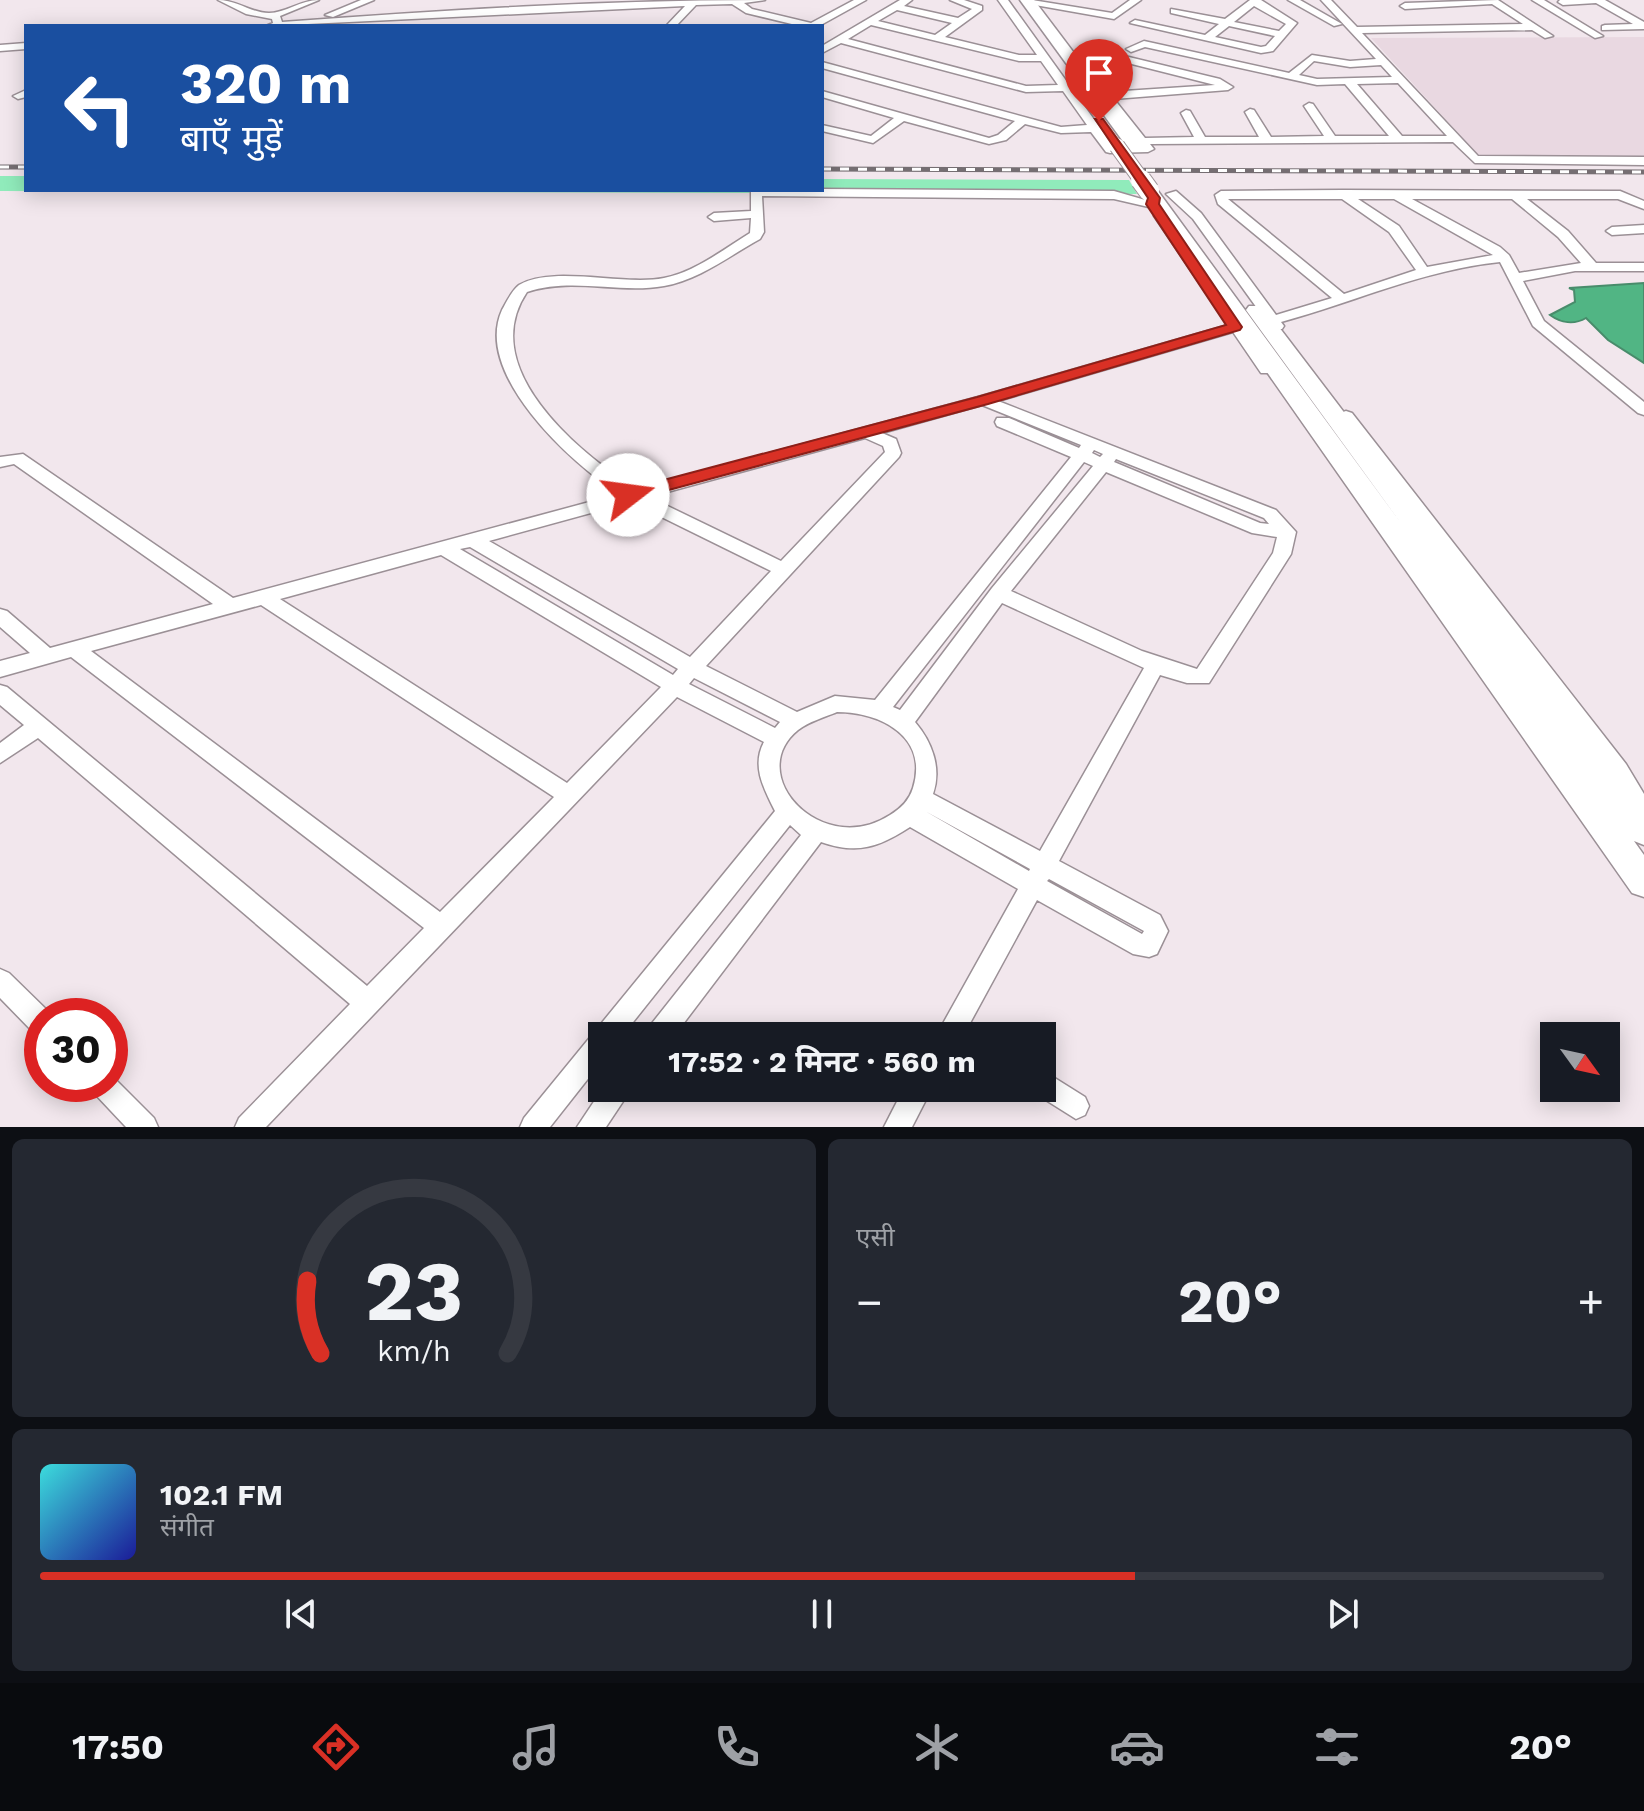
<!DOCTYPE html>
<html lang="hi">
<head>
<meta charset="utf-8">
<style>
	body { margin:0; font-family:"Work Sans","Noto Sans Devanagari",sans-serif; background:#242831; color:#f1f3f6; height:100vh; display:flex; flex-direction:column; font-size:30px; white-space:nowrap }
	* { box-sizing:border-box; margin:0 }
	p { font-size:26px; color:#9ea1a6 }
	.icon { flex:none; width:44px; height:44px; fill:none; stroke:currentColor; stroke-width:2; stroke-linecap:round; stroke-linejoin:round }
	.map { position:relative; height:1127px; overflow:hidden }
	.panel { display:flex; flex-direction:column; gap:12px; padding:12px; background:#0d0f14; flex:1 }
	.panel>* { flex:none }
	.hud { position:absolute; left:24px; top:24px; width:800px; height:168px; border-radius:0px; box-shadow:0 4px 20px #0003; background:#1a4fa0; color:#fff; overflow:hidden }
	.needle { width:52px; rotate:123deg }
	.buttons { position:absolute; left:1540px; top:1022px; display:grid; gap:16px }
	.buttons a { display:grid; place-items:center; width:80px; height:80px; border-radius:0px; background:#171b24; box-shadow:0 4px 20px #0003; font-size:40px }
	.speed { position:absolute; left:24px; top:998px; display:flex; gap:16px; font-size:40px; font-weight:700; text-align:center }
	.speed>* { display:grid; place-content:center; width:104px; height:104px; border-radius:50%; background:#171b24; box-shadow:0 4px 20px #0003; line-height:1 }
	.speed .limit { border:12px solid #d22; background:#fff; color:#111 }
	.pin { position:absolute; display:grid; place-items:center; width:68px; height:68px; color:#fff; margin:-82px -34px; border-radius:50% 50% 50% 0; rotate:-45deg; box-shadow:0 0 8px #0007 }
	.pin .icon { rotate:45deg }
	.me { position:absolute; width:88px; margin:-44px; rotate:75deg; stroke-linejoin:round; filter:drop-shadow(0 0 6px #0008) }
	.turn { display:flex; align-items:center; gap:28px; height:168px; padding:0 24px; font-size:36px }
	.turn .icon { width:104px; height:104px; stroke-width:2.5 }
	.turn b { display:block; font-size:56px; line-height:68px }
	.big { font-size:60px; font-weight:700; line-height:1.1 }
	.panel .widget { flex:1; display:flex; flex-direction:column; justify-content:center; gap:12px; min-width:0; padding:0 28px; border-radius:12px; background:#242831 }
	.panel .dial { align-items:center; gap:0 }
	.dial svg { height:208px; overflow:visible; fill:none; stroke:#363941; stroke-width:7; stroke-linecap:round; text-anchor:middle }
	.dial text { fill:#f1f3f6; stroke:none }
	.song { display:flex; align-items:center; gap:24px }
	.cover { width:96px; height:96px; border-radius:12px; background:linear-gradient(135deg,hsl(180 70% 55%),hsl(240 70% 35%)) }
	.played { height:8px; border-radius:4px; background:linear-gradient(90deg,#d93025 70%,#363941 70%) }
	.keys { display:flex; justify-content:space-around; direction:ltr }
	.heat { display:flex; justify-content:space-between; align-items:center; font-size:44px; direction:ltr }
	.panel .tiles { flex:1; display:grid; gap:12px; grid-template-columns:1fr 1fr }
	.widget:last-child { grid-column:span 2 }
	.trip { position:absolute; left:588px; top:1022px; width:468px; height:80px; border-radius:0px; background:#171b24; box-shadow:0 4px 20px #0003; font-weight:700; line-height:80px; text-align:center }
	.tab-bar { display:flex; height:128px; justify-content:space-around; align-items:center; background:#090b0e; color:#9ea1a6 }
	.tab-bar .icon { width:56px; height:56px }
	.tab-bar .active { color:#d93025 }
	.tab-bar b { font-size:36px; color:#f1f3f6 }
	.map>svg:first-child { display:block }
	.built { fill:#e9d8e1 }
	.green { fill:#90ebbb }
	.water { fill:#51b584; stroke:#488c6b; stroke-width:2 }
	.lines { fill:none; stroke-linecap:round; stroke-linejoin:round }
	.street-casing { stroke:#9b9096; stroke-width:3 }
	.secondary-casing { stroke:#9b9096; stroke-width:3 }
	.street { fill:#fff; fill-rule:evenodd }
	.secondary { fill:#fff; fill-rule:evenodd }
	.rail-casing { stroke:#756e72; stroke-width:5 }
	.rail { stroke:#fff; stroke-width:3; stroke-dasharray:9; stroke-linecap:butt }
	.secondary-bridge-far1-casing { stroke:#9b9096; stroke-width:17; stroke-linecap:butt }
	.secondary-bridge-casing { stroke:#9b9096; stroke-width:22; stroke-linecap:butt }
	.secondary-bridge-far1 { stroke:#fff; stroke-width:15 }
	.secondary-bridge { stroke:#fff; stroke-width:20 }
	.route { fill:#d93025; stroke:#8d1f18; stroke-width:2 }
</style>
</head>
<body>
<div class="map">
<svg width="1644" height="1127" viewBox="0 0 1644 1127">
	<rect width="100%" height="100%" fill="#f2e7ed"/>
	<path class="built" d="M 1644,37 L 1644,156 L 1481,158 L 1371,38 Z"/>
	<path class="green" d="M 0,176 L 26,176 L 26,190 L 822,190 L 822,179 L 1129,180 L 1137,194 L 0,191 Z"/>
	<path class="water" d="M 1644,283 L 1644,363 L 1608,340 L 1586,318 C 1574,325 1561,323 1550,315 L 1575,302 L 1574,290 L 1569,288 Z"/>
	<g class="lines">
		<g class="street-casing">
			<g id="street">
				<path d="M 218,0 C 237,0 251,13 269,13 C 285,13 301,0 319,0 L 280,16 L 282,22 C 442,10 604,0 765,0 L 744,3 L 752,9 L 811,23 L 854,0 L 866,0 L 819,26 L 800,26 L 746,13 L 732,4 L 696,5 L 676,26 L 666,26 L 685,6 L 266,26 L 273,23 L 272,19 L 246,14 Z"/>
				<path d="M 361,0 L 374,0 L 333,17 L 325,15 Z"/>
				<path d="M 900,0 L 912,0 L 904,6 L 958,18 L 972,9 L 950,0 L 964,0 L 982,6 L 982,10 L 945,37 L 1019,55 L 1037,55 L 998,0 L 1008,0 L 1113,146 L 1139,146 L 1101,98 L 1099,90 L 1109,92 L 1215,85 L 1108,58 L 1081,66 L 1076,63 L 1077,61 L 1108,52 L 1220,79 L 1233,87 L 1228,90 L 1114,99 L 1145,138 L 1194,137 L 1181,113 L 1186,110 L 1190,111 L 1205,137 L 1259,137 L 1245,112 L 1250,109 L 1254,110 L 1271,137 L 1324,136 L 1304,106 L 1309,103 L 1313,104 L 1335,136 L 1389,136 L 1345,84 L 1317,85 L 1145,47 L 1131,52 L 1126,49 L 1144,41 L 1289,73 L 1312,55 L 1350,61 L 1376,59 L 1321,0 L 1331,0 L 1357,27 L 1523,24 L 1492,4 L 1405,9 L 1400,6 L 1405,3 L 1498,0 L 1553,36 L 1545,38 L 1532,30 L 1362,33 L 1478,156 L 1644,157 L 1644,165 L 1475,163 L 1453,142 L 1150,144 L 1154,149 L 1148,152 L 1110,153 L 1106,152 L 1091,132 L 1061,133 L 1025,124 L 1006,140 L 989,144 L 904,121 L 873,143 L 822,131 L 822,125 L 871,136 L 894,118 L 822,97 L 822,91 L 989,138 L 998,135 L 1015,121 L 822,68 L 822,62 L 1061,127 L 1087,125 L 1063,91 L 1026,92 L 841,43 L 822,53 L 822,46 ZM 897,10 L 952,23 L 935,35 L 878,21 ZM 871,25 L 1019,61 L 1041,61 L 1058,85 L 1026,86 L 848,39 ZM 1314,61 L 1350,67 L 1381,65 L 1392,77 L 1317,79 L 1299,75 ZM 1398,83 L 1447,136 L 1402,136 L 1357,84 Z"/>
				<path d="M 1032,0 L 1112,13 L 1130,0 L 1141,0 L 1114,19 L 1035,5 L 1030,2 Z"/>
				<path d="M 1250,0 L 1261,0 L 1297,23 L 1273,51 L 1261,53 L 1130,23 L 1135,20 L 1205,35 L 1219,24 L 1171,13 L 1171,9 L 1225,19 ZM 1254,6 L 1286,24 L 1279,31 L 1234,22 ZM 1229,26 L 1275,36 L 1266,46 L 1261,47 L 1215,37 Z"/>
				<path d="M 1288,0 L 1300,0 L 1342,24 L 1334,26 Z"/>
				<path d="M 1532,0 L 1544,0 L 1603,36 L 1595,38 Z"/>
				<path d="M 1560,0 L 1605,0 L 1644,22 L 1644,29 L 1602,30 L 1602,26 L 1605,25 L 1633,24 L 1596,3 L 1563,5 L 1558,2 Z"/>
				<path d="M 26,43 L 26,49 L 0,51 L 0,45 Z"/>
				<path d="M 26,90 L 26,97 L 18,99 L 13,96 Z"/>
				<path d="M 822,189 L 1114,191 L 1159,204 L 1153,208 L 1114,199 L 762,196 L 764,232 L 760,239 C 729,256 699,280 664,286 C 619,294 572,277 527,292 C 476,368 578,452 636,489 L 978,397 L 1228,325 L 1154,216 L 1164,213 L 1273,370 L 1271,373 L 1261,373 L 1233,332 L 998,401 L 1276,510 L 1296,532 L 1291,554 L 1209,683 L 1187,683 L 1160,675 L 1059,861 L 1160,915 L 1168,931 L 1157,954 L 1149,957 L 1133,954 L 1037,900 L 963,1036 L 936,1036 L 1018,889 L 910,827 C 879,847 858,855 821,842 L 674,1036 L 645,1036 L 649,1027 L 801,835 L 790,825 L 622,1036 L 602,1036 L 602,1061 L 550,1127 L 520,1127 L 524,1118 L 775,811 C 764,789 751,766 764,742 L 677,697 L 266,1127 L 235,1127 L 239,1118 L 350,1004 L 38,738 L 0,763 L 0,743 L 24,725 L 0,705 L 0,685 L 7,687 L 367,986 L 424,928 L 71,657 L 0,677 L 0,661 L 30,653 L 0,627 L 0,609 L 7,611 L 50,648 L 213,604 L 14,464 L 0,467 L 0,457 L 23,454 L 233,598 L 619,494 C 571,463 473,374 502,310 C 506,303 512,290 519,285 C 554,265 623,286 664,278 C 695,272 724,249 750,233 L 751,218 L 714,221 L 708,217 L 714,213 L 751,211 L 751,190 ZM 982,405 L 1081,445 L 1079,448 L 1009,418 L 997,418 L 995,422 L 997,426 L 1071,457 L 875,700 L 835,696 L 797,712 L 706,666 L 899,457 L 901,453 L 896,439 L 882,433 ZM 865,438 L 883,446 L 885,452 L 781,561 L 649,497 ZM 1094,450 L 1103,454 L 1100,457 L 1092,453 ZM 1116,459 L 1264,518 L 1269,524 L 1260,523 L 1114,462 ZM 1084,462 L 1093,466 L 992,588 L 900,710 L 893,707 ZM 1106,472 L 1252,533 L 1277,537 L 1273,553 L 1197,669 L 1142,651 L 1011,591 ZM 631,502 L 771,571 L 690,657 L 489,541 ZM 470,547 L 678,669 L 673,675 L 460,549 ZM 441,555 L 661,687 L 567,783 L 280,599 ZM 1002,603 L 1144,668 L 1040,851 L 933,794 C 942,768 932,742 915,722 ZM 261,605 L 554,797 L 440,912 L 91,651 ZM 694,678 L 780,722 L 775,728 L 689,684 ZM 837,712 C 880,712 929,736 913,788 C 909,801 900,809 890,815 C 822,859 743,775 798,730 C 808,722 825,717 837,712 ZM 925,811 L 1030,869 L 1029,871 ZM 1049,879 L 1144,931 L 1142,934 L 1047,881 Z"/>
				<path d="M 1343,190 L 1620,191 L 1644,201 L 1644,209 L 1618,199 L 1527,199 L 1568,231 L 1596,263 L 1644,263 L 1644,271 L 1575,271 L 1523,281 L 1544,321 L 1644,402 L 1644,415 L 1638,413 L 1533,326 L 1500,262 C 1423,270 1355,302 1281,322 L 1284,326 L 1282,329 L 1272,329 L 1193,219 L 1166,194 L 1176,191 L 1201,213 L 1276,315 L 1332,298 L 1218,204 L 1215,195 L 1221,191 ZM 1228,199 L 1342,199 L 1389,232 L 1416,270 L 1344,294 ZM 1358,199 L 1394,199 L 1493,255 L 1427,267 L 1399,226 ZM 1412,199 L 1512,199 L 1558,237 L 1581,263 L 1519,273 L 1509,255 L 1500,247 Z"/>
				<path d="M 1644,225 L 1644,233 L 1612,235 L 1606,231 L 1612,227 Z"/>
				<path d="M 1346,411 L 1352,413 L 1626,764 L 1644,794 L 1644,824 L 1636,821 L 1610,776 L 1560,707 L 1340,419 L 1338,416 L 1340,413 Z"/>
				<path d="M 0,969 L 9,973 L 51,1014 L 42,1016 L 42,1036 L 33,1032 L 0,998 Z"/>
				<path d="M 1042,1070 L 1085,1097 L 1089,1106 L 1085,1115 L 1076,1119 L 1033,1092 L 1031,1088 L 1042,1088 Z"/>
				<path d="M 110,1074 L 154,1118 L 158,1127 L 126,1127 L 94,1093 L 90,1084 L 110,1084 Z"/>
				<path d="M 603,1088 L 632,1088 L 606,1127 L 577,1127 Z"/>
				<path d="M 904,1088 L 932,1088 L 912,1127 L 884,1127 Z"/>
			</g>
		</g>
		<g class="secondary-casing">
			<g id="secondary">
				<path d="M 1020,0 L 1034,0 L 1142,143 L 1142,151 L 1130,151 Z"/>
				<path d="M 1149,186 L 1155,187 L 1403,526 L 1246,310 L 1249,306 L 1263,306 L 1644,806 L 1644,845 L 1634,841 L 1644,855 L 1644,897 L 1632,893 L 1140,191 Z"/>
			</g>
		</g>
		<use href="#street" class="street"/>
		<use href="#secondary" class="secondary"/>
		<g class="rail-casing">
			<g id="rail">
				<path d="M 0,167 L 26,167"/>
				<path d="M 822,169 L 1644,172"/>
			</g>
		</g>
		<use href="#rail" class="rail"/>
		<g class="secondary-bridge-far1-casing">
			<path id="secondary-bridge-far1" d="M 1117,146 L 1143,182"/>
		</g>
		<g class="secondary-bridge-casing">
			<path id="secondary-bridge" d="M 1141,180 L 1149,191"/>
		</g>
		<use href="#secondary-bridge-far1" class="secondary-bridge-far1"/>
		<use href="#secondary-bridge" class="secondary-bridge"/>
	</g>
	<path class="route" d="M 1095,119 L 1103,119 L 1160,198 L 1159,204 L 1242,327 L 1240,330 L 988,404 L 628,501 L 622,499 L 622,491 L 977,397 L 1226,325 L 1146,204 L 1148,198 Z"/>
</svg>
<div class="buttons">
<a><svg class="needle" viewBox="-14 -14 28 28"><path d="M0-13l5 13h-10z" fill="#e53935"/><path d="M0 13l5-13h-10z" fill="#9ea1a6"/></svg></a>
</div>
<div class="speed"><div class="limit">30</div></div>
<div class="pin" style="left:1099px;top:121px;background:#d93025"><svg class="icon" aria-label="arrive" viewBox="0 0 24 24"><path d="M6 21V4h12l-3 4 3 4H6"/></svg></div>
<svg class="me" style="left:628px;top:495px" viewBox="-20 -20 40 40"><circle r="19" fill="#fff"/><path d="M0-13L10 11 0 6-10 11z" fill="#d93025"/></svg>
<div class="trip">17:52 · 2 मिनट · 560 m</div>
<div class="hud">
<div class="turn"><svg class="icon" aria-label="left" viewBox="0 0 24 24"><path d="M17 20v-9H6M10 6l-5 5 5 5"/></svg><div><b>320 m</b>बाएँ मुड़ें</div></div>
</div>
</div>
<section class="panel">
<div class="tiles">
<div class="widget dial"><svg viewBox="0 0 100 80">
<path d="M14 69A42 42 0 1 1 86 69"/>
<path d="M14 69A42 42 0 0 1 9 41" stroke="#d93025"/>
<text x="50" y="56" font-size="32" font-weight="700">23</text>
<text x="50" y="72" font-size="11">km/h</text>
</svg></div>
<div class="widget"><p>एसी</p>
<div class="heat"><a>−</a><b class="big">20°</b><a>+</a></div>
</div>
<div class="widget">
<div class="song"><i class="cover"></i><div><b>102.1 FM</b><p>संगीत</p></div></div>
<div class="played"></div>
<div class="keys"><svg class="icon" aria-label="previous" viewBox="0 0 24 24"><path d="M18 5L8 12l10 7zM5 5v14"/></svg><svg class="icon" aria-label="pause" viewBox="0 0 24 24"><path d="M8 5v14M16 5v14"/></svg><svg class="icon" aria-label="next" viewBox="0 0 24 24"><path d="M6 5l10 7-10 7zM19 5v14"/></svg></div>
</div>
</div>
</section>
<nav class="tab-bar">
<b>17:50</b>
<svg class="icon active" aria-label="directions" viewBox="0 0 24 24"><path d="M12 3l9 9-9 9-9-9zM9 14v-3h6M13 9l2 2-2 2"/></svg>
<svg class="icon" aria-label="music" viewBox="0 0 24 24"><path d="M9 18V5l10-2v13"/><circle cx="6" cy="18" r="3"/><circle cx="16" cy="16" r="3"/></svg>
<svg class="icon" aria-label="phone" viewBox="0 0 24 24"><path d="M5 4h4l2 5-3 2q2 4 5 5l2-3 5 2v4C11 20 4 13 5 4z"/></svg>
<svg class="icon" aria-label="climate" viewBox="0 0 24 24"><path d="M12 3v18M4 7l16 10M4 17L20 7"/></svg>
<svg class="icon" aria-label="car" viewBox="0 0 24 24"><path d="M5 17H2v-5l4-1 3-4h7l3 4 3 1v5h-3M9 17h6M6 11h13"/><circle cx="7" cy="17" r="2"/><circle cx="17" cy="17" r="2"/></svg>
<svg class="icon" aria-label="filters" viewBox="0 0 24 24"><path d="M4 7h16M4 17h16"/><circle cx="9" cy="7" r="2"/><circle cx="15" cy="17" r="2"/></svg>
<b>20°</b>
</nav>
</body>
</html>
